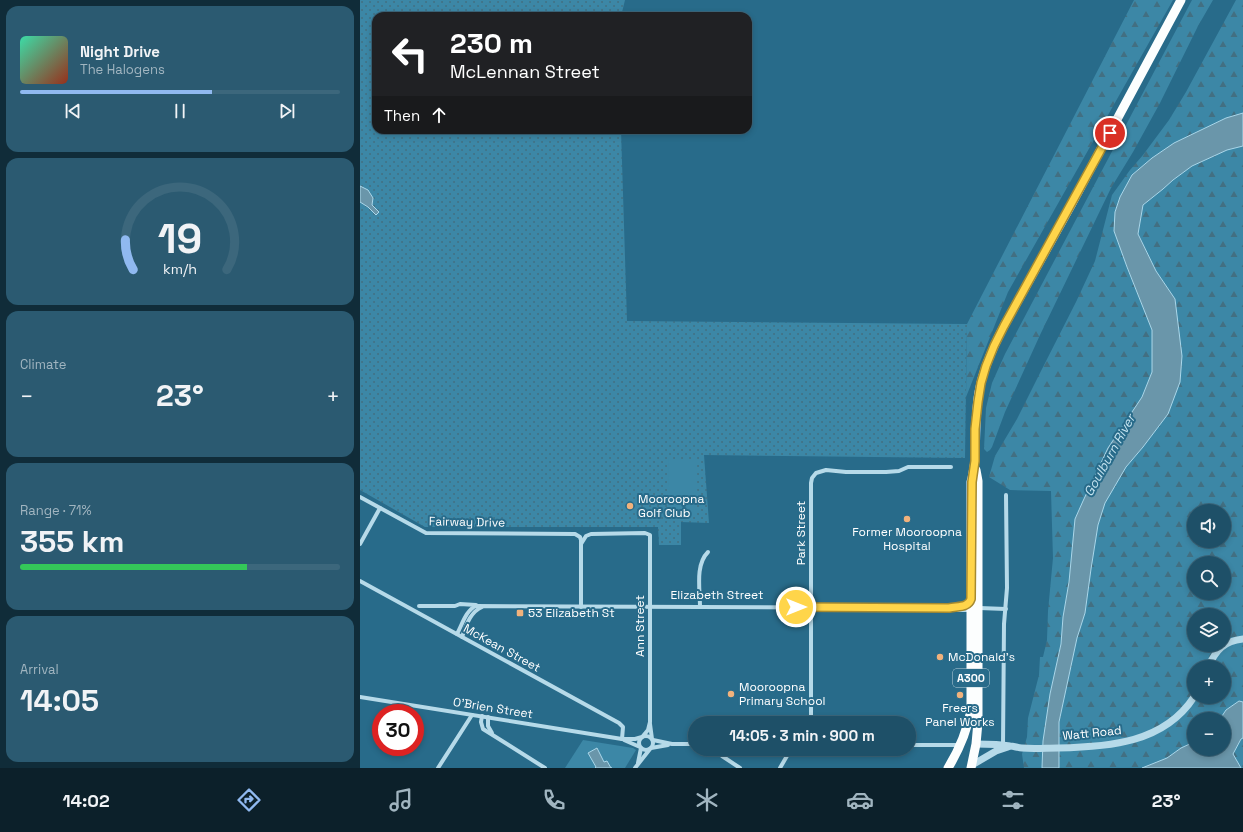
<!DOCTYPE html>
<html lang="en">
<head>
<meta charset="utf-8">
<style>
	body { margin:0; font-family:"Space Grotesk",sans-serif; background:#2b5a71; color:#f1f3f6; height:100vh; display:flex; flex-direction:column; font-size:15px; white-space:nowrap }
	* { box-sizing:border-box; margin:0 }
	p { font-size:13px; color:#a1b5c0 }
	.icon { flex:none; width:22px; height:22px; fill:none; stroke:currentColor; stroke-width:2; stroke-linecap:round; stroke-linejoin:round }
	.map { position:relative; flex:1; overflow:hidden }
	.drawer { display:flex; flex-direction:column; gap:6px; padding:6px; background:#102c39; width:360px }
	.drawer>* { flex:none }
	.banner { position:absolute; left:12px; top:12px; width:380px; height:122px; border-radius:12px; box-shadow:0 2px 6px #0003,0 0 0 1px #3c677c; background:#202124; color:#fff; overflow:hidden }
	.controls { position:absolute; left:827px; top:504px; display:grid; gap:8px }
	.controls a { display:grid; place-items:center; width:44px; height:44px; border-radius:50%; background:#1e5068; box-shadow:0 2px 6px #0003,0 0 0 1px #3c677c; font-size:20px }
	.speed { position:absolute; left:12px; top:704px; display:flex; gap:8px; font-size:20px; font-weight:700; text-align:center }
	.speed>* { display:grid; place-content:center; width:52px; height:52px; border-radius:50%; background:#1e5068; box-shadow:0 2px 6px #0003,0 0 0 1px #3c677c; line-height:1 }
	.speed .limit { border:6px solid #d22; background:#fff; color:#111 }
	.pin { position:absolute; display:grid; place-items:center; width:34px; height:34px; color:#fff; margin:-17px; border:2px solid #fff; border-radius:50%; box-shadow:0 1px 4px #0007 }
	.me { position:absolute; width:44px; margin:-22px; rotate:90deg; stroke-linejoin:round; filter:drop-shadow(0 0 3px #0008) }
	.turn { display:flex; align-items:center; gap:14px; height:84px; padding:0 12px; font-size:18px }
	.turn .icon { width:52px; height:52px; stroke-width:2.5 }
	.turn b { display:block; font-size:28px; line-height:34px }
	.then { display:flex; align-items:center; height:38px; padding:0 12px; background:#0003; gap:8px; font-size:15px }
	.big { font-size:30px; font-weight:800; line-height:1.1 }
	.drawer .widget { flex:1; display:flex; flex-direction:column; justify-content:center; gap:6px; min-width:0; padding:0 14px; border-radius:12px; background:#2b5a71 }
	.drawer .dial { align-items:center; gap:0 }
	.dial svg { height:104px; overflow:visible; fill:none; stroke:#3c677c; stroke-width:7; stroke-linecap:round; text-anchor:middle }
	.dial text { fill:#f1f3f6; stroke:none }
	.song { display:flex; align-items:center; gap:12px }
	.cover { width:48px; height:48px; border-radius:6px; background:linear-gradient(135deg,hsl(160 70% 55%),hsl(10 70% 35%)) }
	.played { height:4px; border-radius:2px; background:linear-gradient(90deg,#90b9f0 60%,#3c677c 60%) }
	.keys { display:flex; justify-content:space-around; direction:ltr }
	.heat { display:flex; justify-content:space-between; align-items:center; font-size:22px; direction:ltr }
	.charge { height:6px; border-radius:3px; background:linear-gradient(90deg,#34c759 71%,#3c677c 0) }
	.trip { position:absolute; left:328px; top:716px; width:228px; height:40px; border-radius:20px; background:#1e5068; box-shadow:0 2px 6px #0003,0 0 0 1px #3c677c; font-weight:800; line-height:40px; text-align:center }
	.tabs { display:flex; height:64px; justify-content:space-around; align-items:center; background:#0c202a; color:#a1b5c0 }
	.tabs .icon { width:28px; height:28px }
	.tabs .selected { color:#90b9f0 }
	.tabs b { font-size:18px; color:#f1f3f6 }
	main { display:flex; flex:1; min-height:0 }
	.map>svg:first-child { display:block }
	.grass { fill:url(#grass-dots) }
	.forest { fill:url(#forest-firs); fill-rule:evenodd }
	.pitch { fill:#3c87a6 }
	.water { fill:#6a96aa; stroke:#aad7ea }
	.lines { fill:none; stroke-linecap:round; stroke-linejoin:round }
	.minor { stroke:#b6dae9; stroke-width:4 }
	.tertiary { stroke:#b6dae9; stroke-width:7 }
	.trunk { stroke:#fcfefe; stroke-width:9 }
	.route-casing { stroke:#a68a30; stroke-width:10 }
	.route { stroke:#ffd54a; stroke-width:7 }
	.poi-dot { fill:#f1b27c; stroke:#286b8a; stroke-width:1.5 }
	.labels { text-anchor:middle; stroke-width:4; stroke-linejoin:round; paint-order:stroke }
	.shield { fill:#286b8a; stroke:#bed3dc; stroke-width:1 }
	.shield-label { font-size:11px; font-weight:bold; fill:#fff }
	.poi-label { font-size:12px; fill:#fff; stroke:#286b8a; text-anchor:start }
	.street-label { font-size:12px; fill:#fff; stroke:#286b8a }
	.water-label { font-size:13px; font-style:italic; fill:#c7e6f2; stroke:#286b8a }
</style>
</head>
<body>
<main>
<section class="drawer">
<div class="widget">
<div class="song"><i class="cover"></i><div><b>Night Drive</b><p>The Halogens</p></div></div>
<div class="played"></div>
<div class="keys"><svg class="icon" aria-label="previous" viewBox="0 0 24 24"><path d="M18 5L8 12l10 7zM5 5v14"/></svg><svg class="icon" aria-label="pause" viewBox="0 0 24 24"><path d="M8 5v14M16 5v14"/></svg><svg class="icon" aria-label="next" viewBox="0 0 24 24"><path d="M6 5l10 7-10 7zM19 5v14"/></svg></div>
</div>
<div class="widget dial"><svg viewBox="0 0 100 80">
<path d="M14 69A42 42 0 1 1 86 69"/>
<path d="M14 69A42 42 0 0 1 8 46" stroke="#90b9f0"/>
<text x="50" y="56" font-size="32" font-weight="700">19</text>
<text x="50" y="72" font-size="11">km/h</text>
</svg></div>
<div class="widget"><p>Climate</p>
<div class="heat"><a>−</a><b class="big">23°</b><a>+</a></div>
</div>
<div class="widget"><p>Range · 71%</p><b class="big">355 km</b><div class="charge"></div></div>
<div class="widget"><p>Arrival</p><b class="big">14:05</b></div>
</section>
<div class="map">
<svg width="883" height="768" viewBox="0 0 883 768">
	<defs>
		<pattern id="grass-dots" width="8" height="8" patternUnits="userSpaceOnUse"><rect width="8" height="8" fill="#3c87a6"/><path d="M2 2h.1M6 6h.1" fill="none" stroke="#426f82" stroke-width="1.8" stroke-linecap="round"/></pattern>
		<pattern id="forest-firs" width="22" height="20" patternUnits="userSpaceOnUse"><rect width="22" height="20" fill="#3c87a6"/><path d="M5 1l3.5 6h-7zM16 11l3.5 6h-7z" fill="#426f82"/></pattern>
	</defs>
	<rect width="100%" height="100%" fill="#286b8a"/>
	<path class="grass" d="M 0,0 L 265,0 L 261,16 L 16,16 L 16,130 L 261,130 L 267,321 L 607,324 L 605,458 L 344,455 L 349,523 L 321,522 L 321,545 L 299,545 L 298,527 L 65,527 L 0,490 Z"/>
	<g class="forest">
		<path d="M 774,0 L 813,0 L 648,292 L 606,397 L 607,324 Z"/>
		<path d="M 832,0 L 853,0 L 838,26 L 800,103 L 773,152 L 751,188 L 680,335 L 645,412 L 632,447 L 630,450 L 627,452 L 624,449 L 626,408 L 632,383 L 645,354 Z"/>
		<path d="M 876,0 L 883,0 L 883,113 L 866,118 L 814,143 L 792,158 L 772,175 L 755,212 L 755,231 L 767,268 L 792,330 L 792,372 L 782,397 L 770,416 L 709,582 L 703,617 L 701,644 L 690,694 L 683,741 L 682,768 L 664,768 L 662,754 L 667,737 L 668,718 L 679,675 L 680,657 L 683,657 L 687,640 L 688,611 L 693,558 L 691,491 L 650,490 L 629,477 L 635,456 L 657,419 L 682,369 L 716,302 L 735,261 L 752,195 L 770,170 L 783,155 L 809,120 L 826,92 Z"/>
		<path d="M 883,146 L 883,702 L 879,701 L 866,710 L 860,719 L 834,719 L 834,742 L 821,748 L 807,758 L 782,768 L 699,768 L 699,722 L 717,638 L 725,613 L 731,569 L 738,525 L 745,503 L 758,479 L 766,467 L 783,447 L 808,414 L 816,310 L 815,299 L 796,271 L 778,233 L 783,205 L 803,189 L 813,180 L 832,166 L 867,150 ZM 834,511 L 864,511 L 864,541 L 834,541 ZM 834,563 L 864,563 L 864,593 L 834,593 ZM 834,615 L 864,615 L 864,645 L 834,645 ZM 834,667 L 864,667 L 864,697 L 834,697 Z"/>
		<path d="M 883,738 L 883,768 L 881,768 L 873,754 L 881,739 Z"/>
	</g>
	<g class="pitch">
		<path d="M 309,459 L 336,459 L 336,487 L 308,487 Z"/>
		<rect x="308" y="489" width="28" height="27"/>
		<path d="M 223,740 L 273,748 L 276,750 L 265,768 L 205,768 Z"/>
	</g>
	<g class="water">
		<path d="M 883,113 L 883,146 L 867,150 L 832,166 L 813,180 L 803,189 L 783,205 L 778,234 L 796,271 L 815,299 L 822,356 L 820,382 L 808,414 L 783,447 L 766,467 L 745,503 L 738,525 L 731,569 L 725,613 L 717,638 L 699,722 L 699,768 L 682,768 L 683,741 L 690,694 L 701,644 L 703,617 L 709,582 L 715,519 L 723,501 L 748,448 L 782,397 L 792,372 L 792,330 L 767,267 L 754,231 L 755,212 L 760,197 L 772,175 L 792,158 L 814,143 L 866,118 Z"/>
		<path d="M 0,186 L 8,190 L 13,198 L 12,205 L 19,212 L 16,215 L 8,207 L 0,202 Z"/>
		<path d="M 879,701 L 883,702 L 883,738 L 881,739 L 873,754 L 881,768 L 782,768 L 807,758 L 821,748 L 834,742 L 834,749 L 864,749 L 864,719 L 860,719 L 866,710 Z"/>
		<path d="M 237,748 L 244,762 L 247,761 L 251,768 L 252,768 L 235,768 L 236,767 L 228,753 Z"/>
	</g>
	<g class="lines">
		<g class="minor">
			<path d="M 0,497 L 66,533 L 215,534 L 220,537 L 221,540 L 221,607"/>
			<path d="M 0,544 L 20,508"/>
			<path d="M 221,544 L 226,536 L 231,534 L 285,533 L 290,535 L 290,722 L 288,730 L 283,736"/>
			<path d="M 0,581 L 259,723 L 263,727 L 262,739"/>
			<path d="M 59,606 L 95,606 L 100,604 L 116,605"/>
			<path d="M 340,607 C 340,589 335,565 348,552"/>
			<path d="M 592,608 L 597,610 L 611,610"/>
			<path d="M 619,608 L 646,609"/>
			<path d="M 97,634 C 102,625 106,610 116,606 L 589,608 L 607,605 L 610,603"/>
			<path d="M 102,637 C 106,626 110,612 122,607"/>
			<path d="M 0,697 L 262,739 L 275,739 L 282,737"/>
			<path d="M 122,716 L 121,722 L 123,729 L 185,768"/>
			<path d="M 128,717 L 128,726 L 132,733"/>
			<path d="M 451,723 L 451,483 L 452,478 L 456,473 L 466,470 L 486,472 L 526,472 L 539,471 L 548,467 L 591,467"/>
			<path d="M 290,724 L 292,739"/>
			<circle cx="286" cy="743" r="7"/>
			<path d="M 264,740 L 280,747"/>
			<path d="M 293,740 L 312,744 L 335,744"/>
			<path d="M 549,745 L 600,745"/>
			<path d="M 643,745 L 644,624 L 647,588 L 646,495"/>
			<path d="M 291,748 L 308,745"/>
			<path d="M 359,749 L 362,756 L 380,768"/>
			<path d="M 278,763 L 281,748"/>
			<path d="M 78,768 L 112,715"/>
			<path d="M 275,768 L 290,749"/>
			<path d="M 420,768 L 431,749"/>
		</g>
		<g class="tertiary">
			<path d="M 848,667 C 856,650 864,641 883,639"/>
			<path d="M 616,744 C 628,744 639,744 650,746 C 654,746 658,748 662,748 C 674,749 686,748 698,748 C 749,747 804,743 834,697"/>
			<path d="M 612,765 L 636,751 L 648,747"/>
		</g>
		<g class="trunk">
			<path d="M 588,768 C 599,750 607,731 611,710 L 611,482 C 613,475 614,467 615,460 C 616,437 615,415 619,392 C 623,369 633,347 644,326 L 711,205 L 821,0"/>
			<path d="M 611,768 L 616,744 L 618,722 L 618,481 L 616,470"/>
		</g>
	</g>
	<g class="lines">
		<g class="route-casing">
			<path id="route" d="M 436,607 L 589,608 C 598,606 608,608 611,599 L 612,482 L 615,461 L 615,429 L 618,402 L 621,383 L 626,366 L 634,346 L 644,326 L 750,133"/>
		</g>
		<use href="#route" class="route"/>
	</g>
	<g class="poi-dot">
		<circle cx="270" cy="506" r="4"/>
		<circle cx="547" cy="519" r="4"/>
		<rect x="156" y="609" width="8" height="8" rx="2"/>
		<circle cx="580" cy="657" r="4"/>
		<circle cx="371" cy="694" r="4"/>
		<circle cx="600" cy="695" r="4"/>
	</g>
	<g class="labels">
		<rect class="shield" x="593" y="669" width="36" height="18" rx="3"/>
		<g class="shield-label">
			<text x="611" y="682">A300</text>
		</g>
		<g class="poi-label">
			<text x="278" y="503">Mooroopna<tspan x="278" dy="14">Golf Club</tspan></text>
			<text x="547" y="536" text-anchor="middle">Former Mooroopna<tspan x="547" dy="14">Hospital</tspan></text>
			<text x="168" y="617">53 Elizabeth St</text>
			<text x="588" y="661">McDonald's</text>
			<text x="379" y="691">Mooroopna<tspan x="379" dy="14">Primary School</tspan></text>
			<text x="600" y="712" text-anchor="middle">Freers<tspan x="600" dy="14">Panel Works</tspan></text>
		</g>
		<g class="street-label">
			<text transform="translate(107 522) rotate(1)" y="4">Fairway Drive</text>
			<text transform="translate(441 533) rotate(-90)" y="4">Park Street</text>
			<text x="357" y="599">Elizabeth Street</text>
			<text transform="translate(280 626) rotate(-90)" y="4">Ann Street</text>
			<text transform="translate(142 648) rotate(29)" y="4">McKean Street</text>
			<text transform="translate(133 708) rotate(9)" y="4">O'Brien Street</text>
			<text transform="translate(732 733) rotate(-6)" y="4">Watt Road</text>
		</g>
		<g class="water-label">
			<text transform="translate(749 455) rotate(-61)" y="5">Goulburn River</text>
		</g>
	</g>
</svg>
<div class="controls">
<a><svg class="icon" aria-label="sound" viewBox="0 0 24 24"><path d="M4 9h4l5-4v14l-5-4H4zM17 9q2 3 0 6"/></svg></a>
<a><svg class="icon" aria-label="search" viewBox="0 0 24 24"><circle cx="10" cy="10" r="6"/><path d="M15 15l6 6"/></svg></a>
<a><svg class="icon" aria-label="layers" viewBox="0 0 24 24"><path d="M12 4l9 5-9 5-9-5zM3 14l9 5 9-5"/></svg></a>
<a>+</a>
<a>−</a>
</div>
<div class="speed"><div class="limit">30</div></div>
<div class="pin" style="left:750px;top:133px;background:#d93025"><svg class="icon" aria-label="arrive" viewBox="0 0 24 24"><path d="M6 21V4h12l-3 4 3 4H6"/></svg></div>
<svg class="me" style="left:436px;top:607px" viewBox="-20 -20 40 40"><circle r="17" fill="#ffd54a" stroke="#fff" stroke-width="3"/><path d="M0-11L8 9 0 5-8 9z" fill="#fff"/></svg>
<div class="trip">14:05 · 3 min · 900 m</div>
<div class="banner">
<div class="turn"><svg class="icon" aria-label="left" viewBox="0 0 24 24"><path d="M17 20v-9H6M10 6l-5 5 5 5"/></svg><div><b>230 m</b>McLennan Street</div></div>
<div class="then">Then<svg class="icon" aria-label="ahead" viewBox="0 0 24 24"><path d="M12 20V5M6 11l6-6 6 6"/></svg></div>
</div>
</div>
</main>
<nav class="tabs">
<b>14:02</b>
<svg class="icon selected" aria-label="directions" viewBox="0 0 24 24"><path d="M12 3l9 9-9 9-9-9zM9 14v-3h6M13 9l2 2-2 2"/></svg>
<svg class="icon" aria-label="music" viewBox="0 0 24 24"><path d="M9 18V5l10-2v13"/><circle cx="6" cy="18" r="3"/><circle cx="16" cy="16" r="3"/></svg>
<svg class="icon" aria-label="phone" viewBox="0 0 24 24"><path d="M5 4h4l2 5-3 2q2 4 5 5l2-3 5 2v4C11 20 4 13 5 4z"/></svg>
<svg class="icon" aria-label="climate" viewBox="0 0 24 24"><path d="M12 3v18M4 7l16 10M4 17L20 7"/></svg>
<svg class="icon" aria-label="car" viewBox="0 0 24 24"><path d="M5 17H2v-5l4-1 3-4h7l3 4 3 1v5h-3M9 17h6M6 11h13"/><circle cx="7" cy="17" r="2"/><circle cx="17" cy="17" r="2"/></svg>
<svg class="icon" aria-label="filters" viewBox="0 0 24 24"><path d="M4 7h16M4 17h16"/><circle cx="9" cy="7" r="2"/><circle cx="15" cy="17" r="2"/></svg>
<b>23°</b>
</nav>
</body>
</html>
